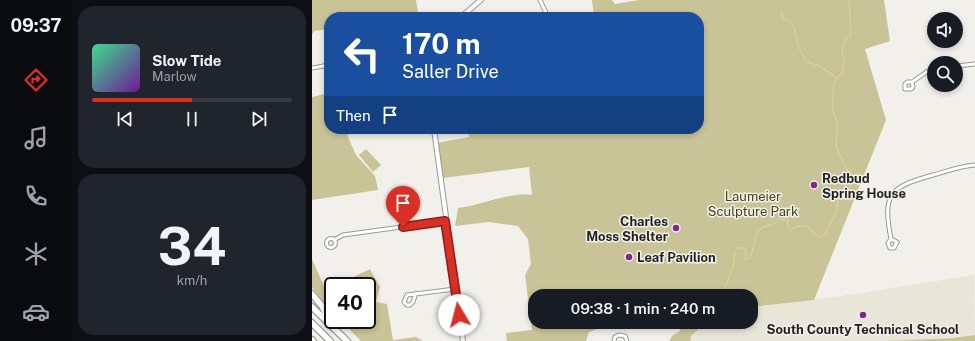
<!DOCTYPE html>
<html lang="en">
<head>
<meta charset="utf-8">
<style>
	body { margin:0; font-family:"Public Sans",sans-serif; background:#20242c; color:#f1f3f6; height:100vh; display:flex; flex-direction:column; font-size:15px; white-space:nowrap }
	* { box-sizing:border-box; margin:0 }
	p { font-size:13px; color:#9ea1a6 }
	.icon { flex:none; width:22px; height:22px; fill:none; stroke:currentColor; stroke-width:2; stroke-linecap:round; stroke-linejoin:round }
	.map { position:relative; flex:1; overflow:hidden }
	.side { display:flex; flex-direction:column; gap:6px; padding:6px; background:#0d0f14; width:240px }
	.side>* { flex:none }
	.hud { position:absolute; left:12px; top:12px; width:380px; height:122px; border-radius:16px; box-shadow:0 2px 6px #0003; background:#1a4fa0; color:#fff; overflow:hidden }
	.fabs { position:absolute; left:615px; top:12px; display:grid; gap:8px }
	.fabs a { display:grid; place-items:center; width:36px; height:36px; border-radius:50%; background:#171b24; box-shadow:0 2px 6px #0003; font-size:20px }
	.speed { position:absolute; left:12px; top:277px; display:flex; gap:8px; font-size:20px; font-weight:700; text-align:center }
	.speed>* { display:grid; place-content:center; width:52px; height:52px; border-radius:50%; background:#171b24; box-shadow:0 2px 6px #0003; line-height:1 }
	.speed .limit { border:2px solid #111; border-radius:6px; background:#fff; color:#111 }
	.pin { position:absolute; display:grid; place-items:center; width:34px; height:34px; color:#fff; margin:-41px -17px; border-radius:50% 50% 50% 0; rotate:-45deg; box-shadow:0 0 4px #0007 }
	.pin .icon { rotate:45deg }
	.me { position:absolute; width:44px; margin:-22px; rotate:352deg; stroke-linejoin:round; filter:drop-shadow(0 0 3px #0008) }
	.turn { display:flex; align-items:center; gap:14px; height:84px; padding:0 12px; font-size:18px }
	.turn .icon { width:52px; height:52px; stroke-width:2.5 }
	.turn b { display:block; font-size:28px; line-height:34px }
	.then { display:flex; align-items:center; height:38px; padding:0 12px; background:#0003; gap:8px; font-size:15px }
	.side .widget { flex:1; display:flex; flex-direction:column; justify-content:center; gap:6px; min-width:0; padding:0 14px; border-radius:16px; background:#20242c }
	.side .dial { align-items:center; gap:0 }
	.dial b { font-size:52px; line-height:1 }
	.song { display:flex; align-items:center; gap:12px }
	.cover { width:48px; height:48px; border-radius:6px; background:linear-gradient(135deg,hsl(150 70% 55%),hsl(280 70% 35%)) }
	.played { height:4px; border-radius:2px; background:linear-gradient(90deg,#d93025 50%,#363941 50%) }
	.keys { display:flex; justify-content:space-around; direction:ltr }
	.trip { position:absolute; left:216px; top:289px; width:230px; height:40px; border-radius:16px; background:#171b24; box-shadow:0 2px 6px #0003; font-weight:600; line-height:40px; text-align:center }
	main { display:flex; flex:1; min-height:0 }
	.dock { display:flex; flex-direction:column; width:72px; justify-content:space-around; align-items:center; background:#090b0e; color:#9ea1a6 }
	.dock .icon { width:28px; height:28px }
	.dock .active { color:#d93025 }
	.dock b { font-size:18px; color:#f1f3f6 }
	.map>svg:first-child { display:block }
	.built { fill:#e7e6d9 }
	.green { fill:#c9c498 }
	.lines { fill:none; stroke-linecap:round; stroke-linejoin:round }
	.stream { stroke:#ddd594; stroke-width:1 }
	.street-casing { stroke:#999994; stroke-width:5 }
	.secondary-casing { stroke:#999994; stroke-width:6 }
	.highway-casing { stroke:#999994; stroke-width:8 }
	.street { stroke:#fff; stroke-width:3 }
	.secondary { stroke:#fff; stroke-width:4 }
	.highway { stroke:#fff; stroke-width:5.5 }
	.route-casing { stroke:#8d1f18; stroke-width:10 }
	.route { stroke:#d93025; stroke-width:7 }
	.poi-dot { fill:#822591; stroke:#f1f0eb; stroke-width:1.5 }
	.labels { text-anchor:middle; stroke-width:3; stroke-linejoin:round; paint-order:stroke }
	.poi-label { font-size:13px; font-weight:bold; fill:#1f1f1d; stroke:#f1f0eb; text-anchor:start }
	.park-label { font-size:13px; fill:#494311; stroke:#f1f0eb }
</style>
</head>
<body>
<main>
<nav class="dock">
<b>09:37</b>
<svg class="icon active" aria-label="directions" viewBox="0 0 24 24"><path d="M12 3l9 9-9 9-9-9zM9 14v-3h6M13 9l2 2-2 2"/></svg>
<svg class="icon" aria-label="music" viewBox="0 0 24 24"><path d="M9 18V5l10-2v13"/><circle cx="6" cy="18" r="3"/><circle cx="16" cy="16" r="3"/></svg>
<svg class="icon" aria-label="phone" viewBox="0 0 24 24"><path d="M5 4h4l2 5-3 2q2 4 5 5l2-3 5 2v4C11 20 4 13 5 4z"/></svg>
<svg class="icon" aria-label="climate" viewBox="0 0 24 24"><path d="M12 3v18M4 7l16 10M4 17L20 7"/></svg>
<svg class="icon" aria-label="car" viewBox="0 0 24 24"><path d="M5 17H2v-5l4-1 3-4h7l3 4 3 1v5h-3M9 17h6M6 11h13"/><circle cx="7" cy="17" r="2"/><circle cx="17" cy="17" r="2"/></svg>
</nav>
<section class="side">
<div class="widget">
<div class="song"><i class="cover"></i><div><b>Slow Tide</b><p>Marlow</p></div></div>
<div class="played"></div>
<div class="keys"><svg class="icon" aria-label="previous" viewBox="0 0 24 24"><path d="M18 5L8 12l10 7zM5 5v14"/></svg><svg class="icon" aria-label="pause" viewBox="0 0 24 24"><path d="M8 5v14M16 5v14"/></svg><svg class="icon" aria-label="next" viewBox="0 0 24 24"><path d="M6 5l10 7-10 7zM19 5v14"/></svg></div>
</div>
<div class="widget dial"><b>34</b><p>km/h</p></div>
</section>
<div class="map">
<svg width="663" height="341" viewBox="0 0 663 341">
	<rect width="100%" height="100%" fill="#f1f0eb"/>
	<path class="built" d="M 662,275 L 663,335 L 585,341 L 378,341 L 379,336 L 393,322 L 439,322 L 439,307 L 529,296 Z"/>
	<g class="green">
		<path d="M 0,0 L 104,0 L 107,17 L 17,17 L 17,29 L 2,31 L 0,35 Z"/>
		<path d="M 280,0 L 300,0 L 303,4 L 327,0 L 572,0 L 578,41 L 553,49 L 574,120 L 502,300 L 439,307 L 439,296 L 223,296 L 223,322 L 313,322 L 299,324 L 277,332 L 274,341 L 195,341 L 194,333 L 220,330 L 213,275 L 219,264 L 216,239 L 206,226 L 177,222 L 143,226 L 146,208 C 171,205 196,192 220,195 L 217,167 L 131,178 L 125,143 L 157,137 L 156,129 L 387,129 L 387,17 L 282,17 Z"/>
		<path d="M 17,93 L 17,129 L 50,129 L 35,135 L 44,155 L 63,176 L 66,190 L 0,200 L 0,97 Z"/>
		<path d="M 54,149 L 69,165 L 61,172 L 47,155 Z"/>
		<path d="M 0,259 L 12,286 L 21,294 L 21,312 L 0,288 Z"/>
		<path d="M 58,269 L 68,287 L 64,302 L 75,304 L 81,340 L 104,337 L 111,341 L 49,341 L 28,320 L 55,320 L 55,286 L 38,286 L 43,276 Z"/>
		<path d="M 368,322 L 393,322 L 379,336 L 378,341 L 357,341 L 360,336 L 368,331 Z"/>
		<path d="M 663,335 L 663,341 L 573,341 L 640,338 Z"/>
	</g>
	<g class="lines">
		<g class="stream">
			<path d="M 469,11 L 471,19 L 478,22 L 482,27 L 487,48 L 494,61 L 509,67 L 525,78"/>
			<path d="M 412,296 L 414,285 L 421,267 L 423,252 L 426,248 L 433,248 L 434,253 L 433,260 L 438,258 C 442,250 442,232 450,228 C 457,224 462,225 468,219 L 477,221 L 475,223 L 477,230 L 486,226 L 495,226 L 508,238 L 513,235 L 524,213 L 526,199 L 533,187 L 536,171 L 524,147 L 525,123 L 520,109 L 522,83 L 531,71 L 532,61 L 530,51 L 533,39 L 539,35 L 537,0"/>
			<path d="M 378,341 L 379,336 L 393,322"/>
		</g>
		<g class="street-casing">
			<g id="street">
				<path d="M 228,0 L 236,17"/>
				<path d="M 644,66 L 663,64"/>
				<path d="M 0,68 L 17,65"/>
				<path d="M 600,82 L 601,87 L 599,89 L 593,89 L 593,84 L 595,82 L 600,82 L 616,71 L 622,70"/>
				<circle cx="19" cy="243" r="4.5"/>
				<path d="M 579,239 L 576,243 L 578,248 L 582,248 L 585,242 L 579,239 C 570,193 578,187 621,175 C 635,171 649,166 663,165"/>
				<path d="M 22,240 L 31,235 L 133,221"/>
				<path d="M 104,293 L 101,302 L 98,305 L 95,305 L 92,302 L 95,295 L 143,289"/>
				<path d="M 302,341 L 303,337 L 307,335 L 313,336 L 315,341"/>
			</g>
		</g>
		<g class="secondary-casing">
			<g id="secondary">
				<path d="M 149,17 L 169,0"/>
				<path d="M 122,129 L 151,341"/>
			</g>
		</g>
		<g class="highway-casing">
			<g id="highway">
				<path d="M 0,294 L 10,306 L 18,322"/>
				<path d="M 0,307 L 35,341"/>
				<path d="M 0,323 L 18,341"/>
				<path d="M 0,340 L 1,341"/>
			</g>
		</g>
		<use href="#street" class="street"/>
		<use href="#secondary" class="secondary"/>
		<use href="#highway" class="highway"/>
	</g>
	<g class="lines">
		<g class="route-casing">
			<path id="route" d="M 91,227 L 133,221 L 147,315"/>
		</g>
		<use href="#route" class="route"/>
	</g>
	<g class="poi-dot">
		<circle cx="502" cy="185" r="4"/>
		<circle cx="364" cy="228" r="4"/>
		<circle cx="317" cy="257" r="4"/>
		<circle cx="551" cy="315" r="4"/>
	</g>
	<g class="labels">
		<g class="poi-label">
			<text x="510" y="183">Redbud<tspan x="510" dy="15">Spring House</tspan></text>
			<text x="356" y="226" text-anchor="end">Charles<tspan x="356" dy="15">Moss Shelter</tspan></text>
			<text x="325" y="262">Leaf Pavilion</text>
			<text x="551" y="334" text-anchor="middle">South County Technical School</text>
		</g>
		<g class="park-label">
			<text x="441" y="201">Laumeier<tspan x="441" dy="15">Sculpture Park</tspan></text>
		</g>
	</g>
</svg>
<div class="fabs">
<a><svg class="icon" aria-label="sound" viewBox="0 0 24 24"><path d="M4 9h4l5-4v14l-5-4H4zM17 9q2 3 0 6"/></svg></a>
<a><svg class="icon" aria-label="search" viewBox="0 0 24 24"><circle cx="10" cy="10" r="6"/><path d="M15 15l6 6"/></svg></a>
</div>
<div class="speed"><div class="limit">40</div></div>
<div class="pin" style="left:91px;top:227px;background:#d93025"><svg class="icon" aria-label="arrive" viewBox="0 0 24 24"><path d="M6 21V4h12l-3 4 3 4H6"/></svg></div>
<svg class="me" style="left:147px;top:315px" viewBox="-20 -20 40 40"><circle r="19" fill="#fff"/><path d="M0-13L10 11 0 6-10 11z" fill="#d93025"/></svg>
<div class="trip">09:38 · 1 min · 240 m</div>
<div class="hud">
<div class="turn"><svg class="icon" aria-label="left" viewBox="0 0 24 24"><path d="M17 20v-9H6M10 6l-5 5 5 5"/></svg><div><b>170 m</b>Saller Drive</div></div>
<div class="then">Then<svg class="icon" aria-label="arrive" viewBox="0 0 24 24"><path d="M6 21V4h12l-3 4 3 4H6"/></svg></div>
</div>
</div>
</main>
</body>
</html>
